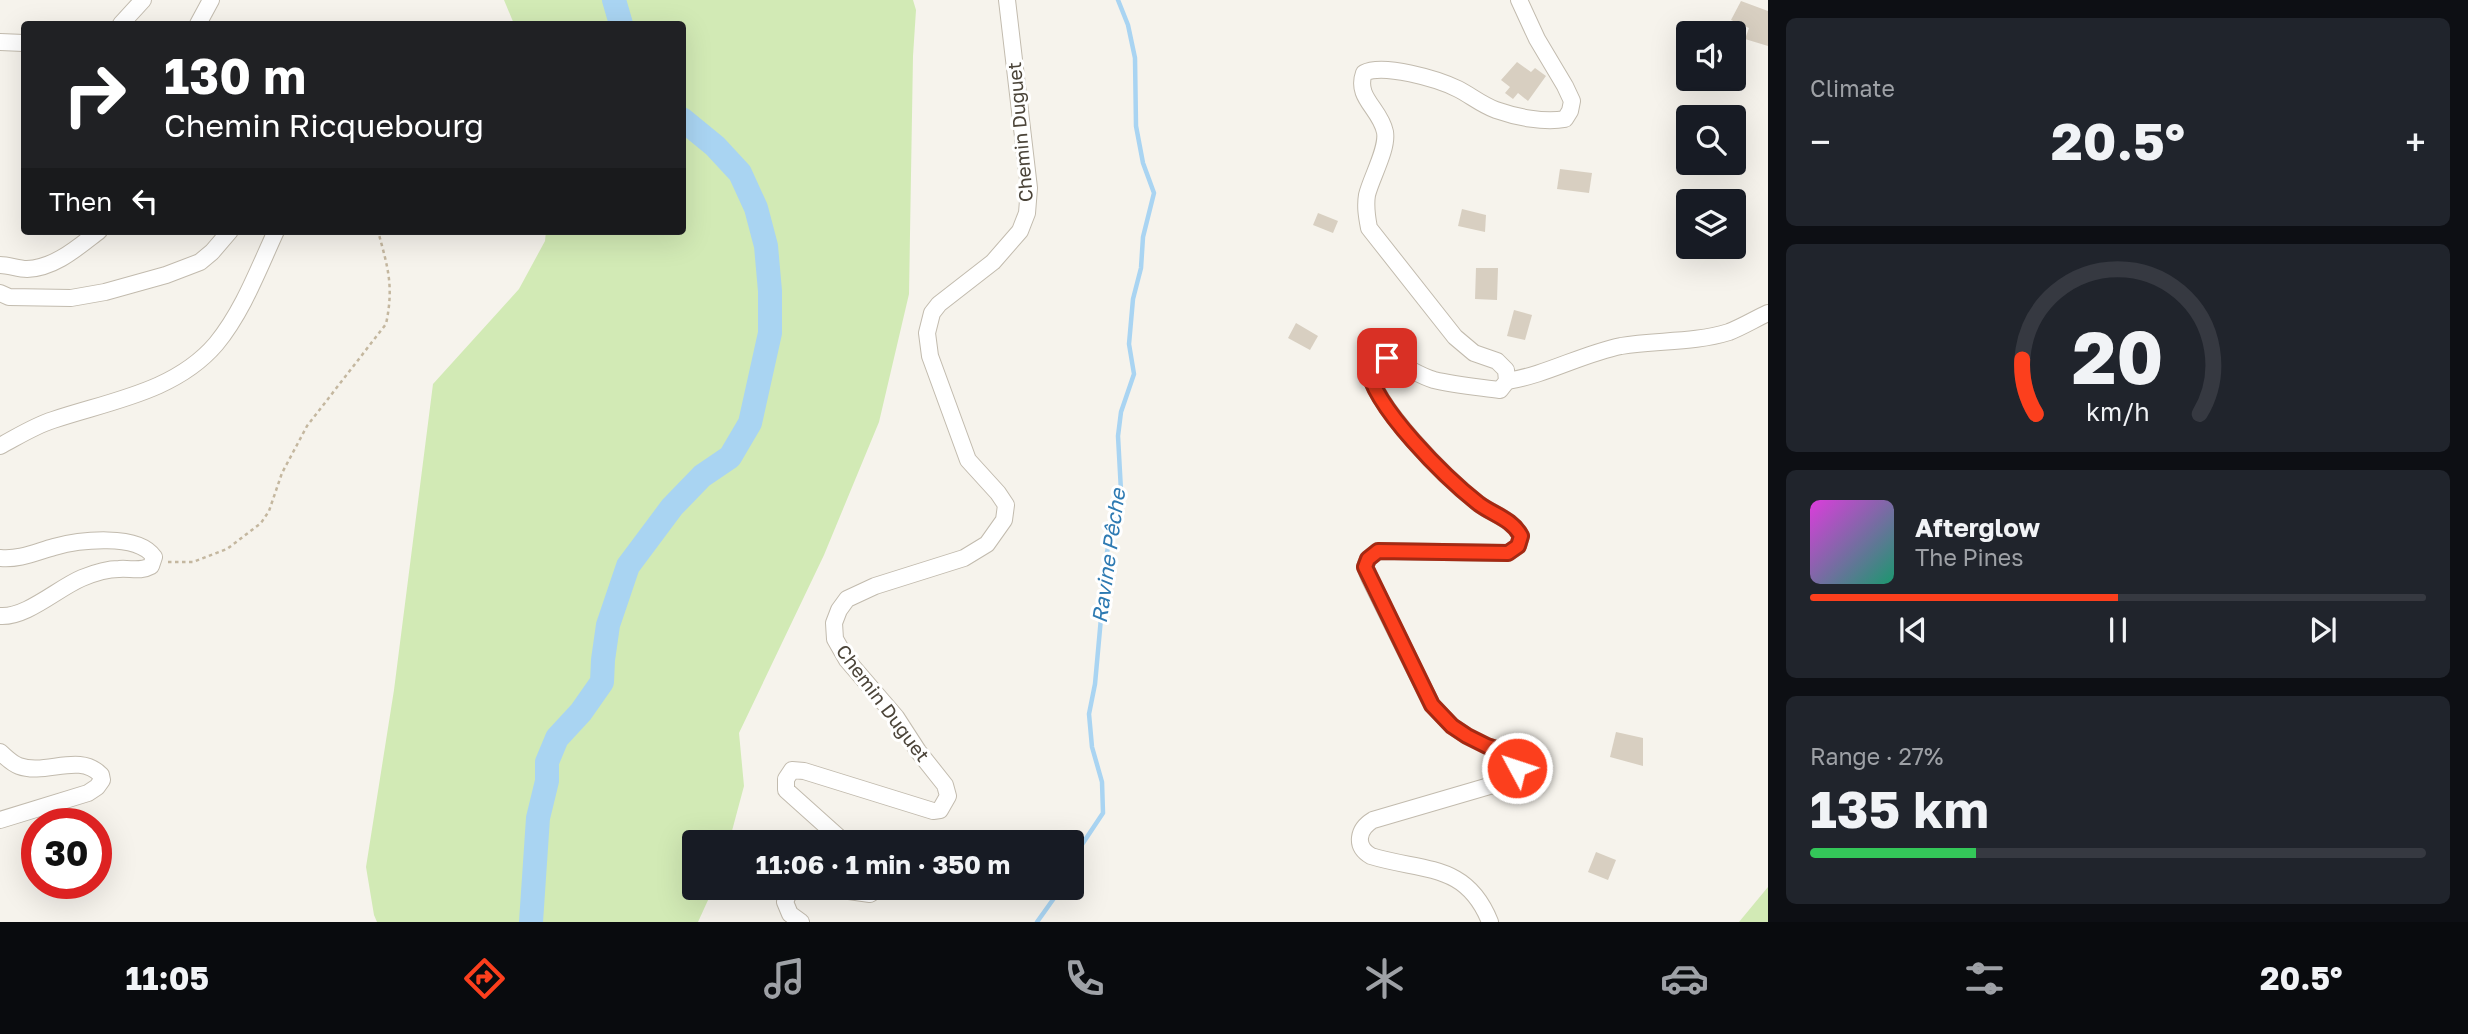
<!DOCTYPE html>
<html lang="en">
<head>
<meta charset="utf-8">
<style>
	body { margin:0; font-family:"Golos Text",sans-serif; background:#20242c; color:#f1f3f6; height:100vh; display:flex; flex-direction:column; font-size:26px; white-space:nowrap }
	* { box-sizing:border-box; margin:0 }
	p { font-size:23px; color:#9ea1a6 }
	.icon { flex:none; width:38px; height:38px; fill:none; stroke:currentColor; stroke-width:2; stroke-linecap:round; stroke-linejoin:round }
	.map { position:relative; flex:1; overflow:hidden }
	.panel { display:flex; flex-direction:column; gap:18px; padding:18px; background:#0d0f14; width:700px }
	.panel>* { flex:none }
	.top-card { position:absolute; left:21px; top:21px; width:665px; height:214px; border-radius:7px; box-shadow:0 7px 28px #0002; background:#202124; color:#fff; overflow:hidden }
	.tools { position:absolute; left:1676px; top:21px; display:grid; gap:14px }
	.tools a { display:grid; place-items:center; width:70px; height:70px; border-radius:7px; background:#171b24; box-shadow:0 7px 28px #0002; font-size:35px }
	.speed { position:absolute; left:21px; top:808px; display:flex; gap:14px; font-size:35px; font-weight:700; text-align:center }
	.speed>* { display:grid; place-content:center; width:91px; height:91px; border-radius:50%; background:#171b24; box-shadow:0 7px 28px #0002; line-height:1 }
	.speed .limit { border:10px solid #d22; background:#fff; color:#111 }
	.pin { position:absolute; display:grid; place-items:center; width:60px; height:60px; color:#fff; margin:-30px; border-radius:14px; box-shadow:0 4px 10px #0006 }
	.me { position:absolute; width:77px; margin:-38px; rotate:310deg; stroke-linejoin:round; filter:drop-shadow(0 0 5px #0008) }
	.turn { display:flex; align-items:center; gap:24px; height:147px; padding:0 28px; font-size:32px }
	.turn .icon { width:91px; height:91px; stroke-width:2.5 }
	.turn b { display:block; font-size:49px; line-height:60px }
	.then { display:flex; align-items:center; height:66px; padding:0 28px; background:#0003; gap:14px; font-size:26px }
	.big { font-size:52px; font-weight:700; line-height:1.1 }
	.panel .card { flex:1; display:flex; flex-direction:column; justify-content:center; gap:10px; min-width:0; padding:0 24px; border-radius:10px; background:#20242c }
	.panel .dial { align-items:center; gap:0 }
	.dial svg { height:182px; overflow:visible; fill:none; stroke:#363941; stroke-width:7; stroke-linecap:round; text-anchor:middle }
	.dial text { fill:#f1f3f6; stroke:none }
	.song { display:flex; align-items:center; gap:21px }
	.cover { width:84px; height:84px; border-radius:10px; background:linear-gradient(135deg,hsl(300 70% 55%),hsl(160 70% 35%)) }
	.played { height:7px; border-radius:4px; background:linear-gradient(90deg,#fc3f1d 50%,#363941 50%) }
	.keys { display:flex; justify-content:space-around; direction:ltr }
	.heat { display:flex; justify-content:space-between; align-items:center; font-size:38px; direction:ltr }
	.charge { height:10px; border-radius:5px; background:linear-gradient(90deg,#34c759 27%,#363941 0) }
	.trip { position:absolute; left:682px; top:830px; width:402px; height:70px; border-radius:7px; background:#171b24; box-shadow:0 7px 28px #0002; font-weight:700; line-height:70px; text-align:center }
	.tab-bar { display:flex; height:112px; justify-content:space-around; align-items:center; background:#090b0e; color:#9ea1a6 }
	.tab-bar .icon { width:49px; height:49px }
	.tab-bar .active { color:#fc3f1d }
	.tab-bar b { font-size:32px; color:#f1f3f6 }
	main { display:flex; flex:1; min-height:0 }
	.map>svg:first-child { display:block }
	.green { fill:#d2eab5 }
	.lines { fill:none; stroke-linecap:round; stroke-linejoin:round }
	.stream { stroke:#a9d4f2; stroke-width:4.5 }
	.river { stroke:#a9d4f2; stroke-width:24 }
	.building { fill:#d8cfc1 }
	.minor-casing { stroke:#c2bbae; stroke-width:18 }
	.path { stroke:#c4b79f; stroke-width:2.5; stroke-dasharray:3.5 3.5; stroke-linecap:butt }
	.minor { stroke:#fff; stroke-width:16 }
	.route-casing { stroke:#a42913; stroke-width:18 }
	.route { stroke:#fc3f1d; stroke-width:12 }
	.labels { text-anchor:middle; stroke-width:6; stroke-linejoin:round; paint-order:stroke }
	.street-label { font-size:19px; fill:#4b4439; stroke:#fff }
	.water-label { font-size:21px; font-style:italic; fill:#2e7ab2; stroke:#fff }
</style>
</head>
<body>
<main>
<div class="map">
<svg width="1768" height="922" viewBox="0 0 1768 922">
	<rect width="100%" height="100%" fill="#f6f3ec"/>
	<g class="green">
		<path d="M 504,0 L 913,0 L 916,10 L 913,56 L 909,294 L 879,422 L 824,555 L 739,733 L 744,786 L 729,842 L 695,842 L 695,887 L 714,887 L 698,922 L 377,922 L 374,915 L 366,867 L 394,690 L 433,384 L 519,289 L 545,241 L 546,231 L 682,231 L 682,24 L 514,24 Z"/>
		<path d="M 1768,887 L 1768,922 L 1739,922 Z"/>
	</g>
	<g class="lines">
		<g class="stream">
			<path d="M 1073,858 L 1103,813 L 1102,782 L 1092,747 L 1089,714 L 1095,684 L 1107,552 L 1121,491 L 1118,436 L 1121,412 L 1134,374 L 1129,344 L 1133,299 L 1141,268 L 1143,237 L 1154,193 L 1143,163 L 1136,126 L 1135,58 L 1128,25 L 1118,0"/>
			<path d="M 1037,922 L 1062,887"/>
		</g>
		<g class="river">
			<path d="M 614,0 L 621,24"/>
			<path d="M 531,922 L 538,818 L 547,781 L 547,762 L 557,738 L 581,712 L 602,682 L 603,660 L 608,625 L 628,566 L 672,507 L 702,476 L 730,457 L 750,423 L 770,333 L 770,291 L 766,246 L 756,208 L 740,173 L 715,146 L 682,119"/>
		</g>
	</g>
	<g class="building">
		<path d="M 1741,1 L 1768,11 L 1768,46 L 1745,39 L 1749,28 L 1731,20 Z"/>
		<path d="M 1517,62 L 1531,72 L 1535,68 L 1546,76 L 1528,101 L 1518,93 L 1513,99 L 1505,93 L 1510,87 L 1501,80 Z"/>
		<path d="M 1560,169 L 1592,173 L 1589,193 L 1557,189 Z"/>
		<path d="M 1462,209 L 1486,215 L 1485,232 L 1458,226 Z"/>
		<path d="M 1318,213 L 1338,221 L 1333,233 L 1313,225 Z"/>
		<path d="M 1476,268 L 1498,268 L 1497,300 L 1475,299 Z"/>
		<path d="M 1514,310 L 1532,315 L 1525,340 L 1507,336 Z"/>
		<path d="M 1296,323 L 1318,336 L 1310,350 L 1288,338 Z"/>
		<path d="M 1616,732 L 1643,738 L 1643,766 L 1610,757 Z"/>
		<path d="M 1596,852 L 1616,860 L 1608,880 L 1588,872 Z"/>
	</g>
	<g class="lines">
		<g class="minor-casing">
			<g id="minor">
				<path d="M 121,24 L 143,0"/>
				<path d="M 198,24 L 211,0"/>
				<path d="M 0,42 L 24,43"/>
				<path d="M 0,265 C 9,265 18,269 27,269 C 55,268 78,247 99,231"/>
				<path d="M 0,293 L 9,297 L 71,298 L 105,292 L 166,275 L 200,262 L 212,252 L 230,231"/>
				<path d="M 1507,381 C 1546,375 1582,354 1621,346 C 1656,340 1694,343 1729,332 C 1742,327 1755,319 1768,313"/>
				<path d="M 0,446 C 17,437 34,426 53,420 C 109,401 175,392 216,344 C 243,311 258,270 276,231"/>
				<path d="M 0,558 C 19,560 36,552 54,547 C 79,540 138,533 154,557 L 151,566 C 140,572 131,568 119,569 C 106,569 94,573 82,578 C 58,588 26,618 0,616"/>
				<path d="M 0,752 C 6,757 11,763 19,766 C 46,776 79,752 101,775 L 102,780 L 97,787 L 88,793 L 0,820"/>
				<path d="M 844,842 L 786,790 L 786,779 L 792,770 L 804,771 L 933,811 L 940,810 L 948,796 L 945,785 L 918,751 L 896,717 L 847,660 L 835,639 L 834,623 L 839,610 L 847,599 L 875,586 L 964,558 L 987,544 L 1004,520 L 1006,505 L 998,493 L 968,460 L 930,356 L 927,333 L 932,313 L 939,304 L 993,262 L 1020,231 L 1027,213 L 1029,188 L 1007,0"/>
				<path d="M 794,887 L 790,890 L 785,902 L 790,914 L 801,922"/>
				<path d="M 821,887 L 870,894 L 881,887"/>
				<path d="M 1490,922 C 1466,862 1423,872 1371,856 C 1354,846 1358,829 1373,820 L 1503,782 L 1513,775 L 1517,765 L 1512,754 L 1487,746 L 1467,736 L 1452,726 L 1432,705 L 1369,577 L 1365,567 L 1368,559 L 1378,551 L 1508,553 L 1518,546 L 1521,536 C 1512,519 1494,515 1479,504 C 1447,479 1373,406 1368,367 L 1374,359 C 1396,357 1413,374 1434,380 C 1455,385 1478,387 1500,390 L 1507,381 L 1506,370 L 1497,361 L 1474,353 L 1455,337 L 1369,228 C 1367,217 1365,207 1367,195 C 1371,178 1388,149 1385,132 C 1380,108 1355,98 1364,73 C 1383,63 1438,79 1458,89 C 1470,95 1482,105 1496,110 C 1516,117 1544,123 1565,119 L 1570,111 L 1572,101 L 1565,86 L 1537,39 L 1519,0"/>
			</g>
		</g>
		<path class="path" d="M 168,562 L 193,562 L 227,549 L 261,523 L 269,511 L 282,473 L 307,426 L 386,324 C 394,286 388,268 378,231"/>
		<use href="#minor" class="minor"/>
	</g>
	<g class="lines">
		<g class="route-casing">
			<path id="route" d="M 1387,358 L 1374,359 L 1368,367 C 1373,407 1447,479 1479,504 C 1494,515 1512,519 1521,536 L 1518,546 L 1508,553 L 1378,551 L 1368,559 L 1365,567 L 1432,705 L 1452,726 L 1467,736 L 1487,746 L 1512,754 L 1516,760 L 1517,768"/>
		</g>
		<use href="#route" class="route"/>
	</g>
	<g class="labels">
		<g class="street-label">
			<text transform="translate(1020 132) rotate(-95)" y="7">Chemin Duguet</text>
			<text transform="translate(883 703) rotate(53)" y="7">Chemin Duguet</text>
		</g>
		<g class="water-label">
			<text transform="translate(1109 556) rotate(-82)" y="7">Ravine Pêche</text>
		</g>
	</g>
</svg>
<div class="tools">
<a><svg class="icon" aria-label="sound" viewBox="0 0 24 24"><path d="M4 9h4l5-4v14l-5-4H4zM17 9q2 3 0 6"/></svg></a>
<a><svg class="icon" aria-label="search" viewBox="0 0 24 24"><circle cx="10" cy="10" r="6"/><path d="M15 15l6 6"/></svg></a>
<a><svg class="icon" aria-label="layers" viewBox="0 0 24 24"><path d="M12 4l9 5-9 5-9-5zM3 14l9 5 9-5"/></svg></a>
</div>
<div class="speed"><div class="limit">30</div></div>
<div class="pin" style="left:1387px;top:358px;background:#d93025"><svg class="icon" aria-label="arrive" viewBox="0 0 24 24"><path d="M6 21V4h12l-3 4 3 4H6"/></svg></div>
<svg class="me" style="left:1517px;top:768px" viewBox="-20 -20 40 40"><circle r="17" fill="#fc3f1d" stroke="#fff" stroke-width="3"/><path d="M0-11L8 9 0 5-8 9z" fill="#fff"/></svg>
<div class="trip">11:06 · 1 min · 350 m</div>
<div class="top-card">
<div class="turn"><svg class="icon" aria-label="right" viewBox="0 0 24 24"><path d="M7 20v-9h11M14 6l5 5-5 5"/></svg><div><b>130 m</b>Chemin Ricquebourg</div></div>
<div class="then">Then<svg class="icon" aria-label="left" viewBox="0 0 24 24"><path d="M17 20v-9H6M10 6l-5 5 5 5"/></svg></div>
</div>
</div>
<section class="panel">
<div class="card"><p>Climate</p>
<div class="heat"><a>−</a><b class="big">20.5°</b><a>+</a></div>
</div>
<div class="card dial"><svg viewBox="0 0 100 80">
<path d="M14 69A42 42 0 1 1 86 69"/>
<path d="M14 69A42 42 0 0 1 8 45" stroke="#fc3f1d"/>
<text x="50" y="56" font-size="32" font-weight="700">20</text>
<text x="50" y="72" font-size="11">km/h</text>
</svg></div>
<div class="card">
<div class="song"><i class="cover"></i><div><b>Afterglow</b><p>The Pines</p></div></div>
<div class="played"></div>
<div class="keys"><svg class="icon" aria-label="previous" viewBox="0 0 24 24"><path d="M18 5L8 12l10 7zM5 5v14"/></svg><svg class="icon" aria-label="pause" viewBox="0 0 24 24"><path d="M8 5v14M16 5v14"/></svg><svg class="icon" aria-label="next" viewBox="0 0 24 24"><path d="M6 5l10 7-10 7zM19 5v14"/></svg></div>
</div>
<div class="card"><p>Range · 27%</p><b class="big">135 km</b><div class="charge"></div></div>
</section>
</main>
<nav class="tab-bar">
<b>11:05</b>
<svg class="icon active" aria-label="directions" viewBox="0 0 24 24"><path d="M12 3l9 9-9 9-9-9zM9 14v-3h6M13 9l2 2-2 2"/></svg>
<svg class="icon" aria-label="music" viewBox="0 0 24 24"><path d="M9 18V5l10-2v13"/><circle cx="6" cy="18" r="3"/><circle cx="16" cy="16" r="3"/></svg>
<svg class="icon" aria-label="phone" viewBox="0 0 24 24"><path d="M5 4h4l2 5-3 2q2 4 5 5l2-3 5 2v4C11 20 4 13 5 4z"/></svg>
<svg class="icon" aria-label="climate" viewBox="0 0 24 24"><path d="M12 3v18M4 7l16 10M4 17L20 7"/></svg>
<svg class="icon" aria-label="car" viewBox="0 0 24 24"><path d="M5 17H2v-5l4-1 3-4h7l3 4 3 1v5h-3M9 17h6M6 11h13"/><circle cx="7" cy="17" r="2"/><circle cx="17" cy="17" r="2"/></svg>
<svg class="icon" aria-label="filters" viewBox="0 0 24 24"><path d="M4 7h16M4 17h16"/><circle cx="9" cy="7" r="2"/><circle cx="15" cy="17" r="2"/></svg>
<b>20.5°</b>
</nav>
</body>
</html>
